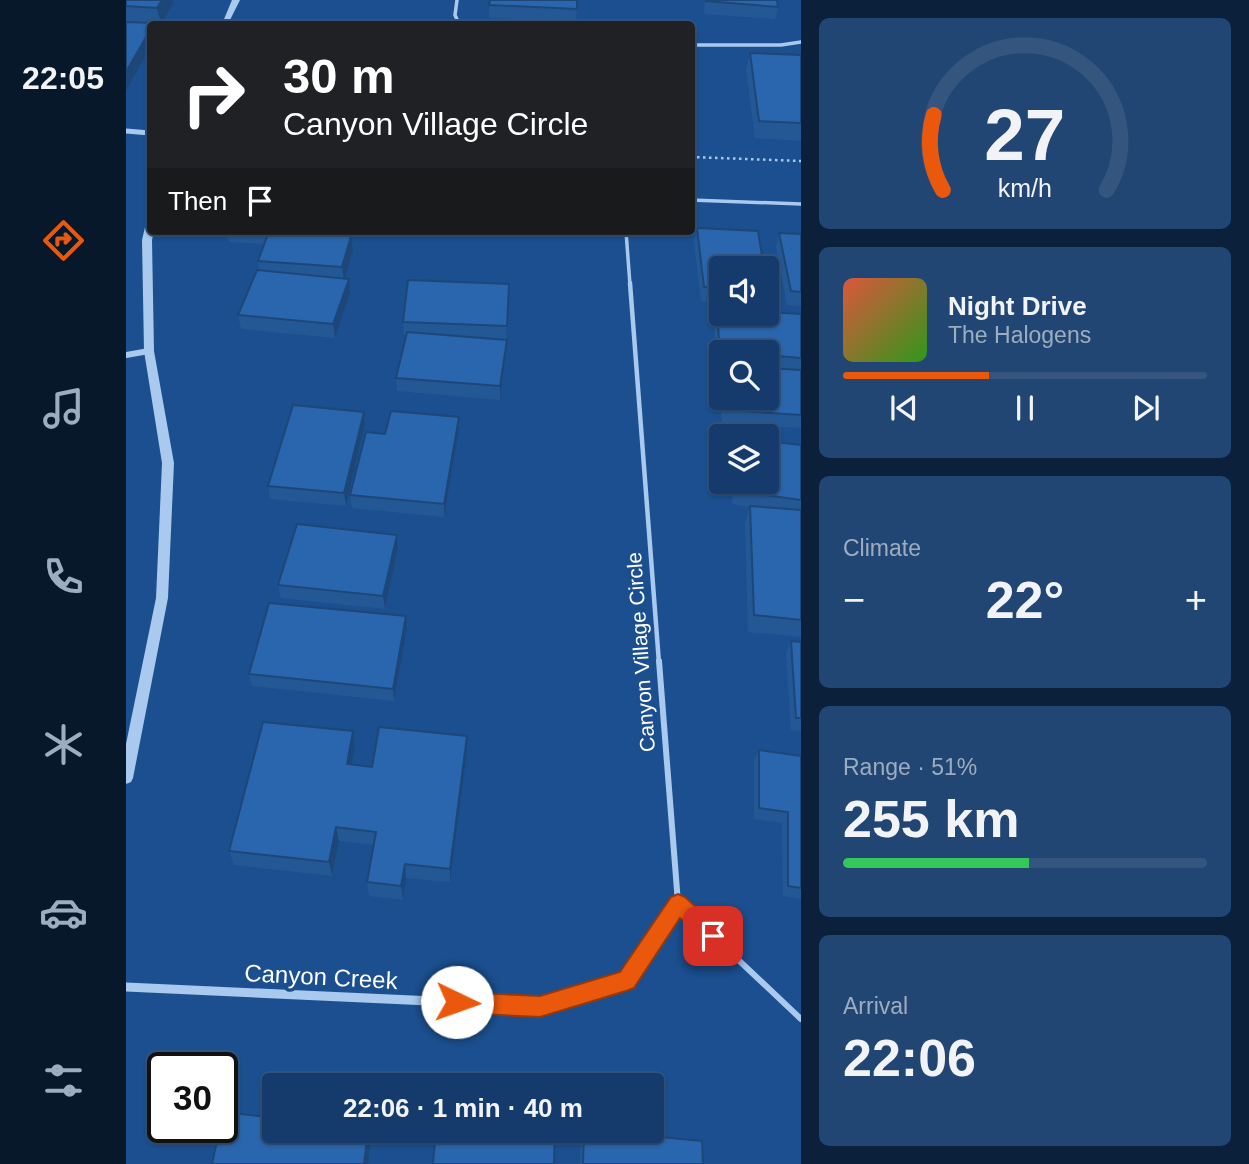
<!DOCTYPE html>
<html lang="en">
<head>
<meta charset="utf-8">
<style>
	body { margin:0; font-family:Helvetica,sans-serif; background:#214673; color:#f1f3f6; height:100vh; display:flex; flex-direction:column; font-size:26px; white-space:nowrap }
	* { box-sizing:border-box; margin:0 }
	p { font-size:23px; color:#9dadc1 }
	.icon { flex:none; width:38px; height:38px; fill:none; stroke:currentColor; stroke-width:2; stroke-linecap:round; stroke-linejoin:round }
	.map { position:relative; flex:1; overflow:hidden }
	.panel { display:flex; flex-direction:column; gap:18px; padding:18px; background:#0b203b; width:448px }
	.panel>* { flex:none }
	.top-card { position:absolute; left:21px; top:21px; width:548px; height:214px; border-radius:7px; box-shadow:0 2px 5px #0004,0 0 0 2px #33557e; background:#202124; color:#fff; overflow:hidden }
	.fabs { position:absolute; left:583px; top:256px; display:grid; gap:14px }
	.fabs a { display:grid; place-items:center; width:70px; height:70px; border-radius:7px; background:#143b6b; box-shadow:0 2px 5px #0004,0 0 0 2px #33557e; font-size:35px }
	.speed { position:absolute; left:21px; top:1052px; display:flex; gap:14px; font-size:35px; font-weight:700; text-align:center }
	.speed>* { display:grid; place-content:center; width:91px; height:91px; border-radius:50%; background:#143b6b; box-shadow:0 2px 5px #0004,0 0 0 2px #33557e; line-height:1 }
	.speed .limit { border:4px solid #111; border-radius:10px; background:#fff; color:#111 }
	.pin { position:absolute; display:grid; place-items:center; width:60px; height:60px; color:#fff; margin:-30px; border-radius:14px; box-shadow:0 4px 10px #0006 }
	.me { position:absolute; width:77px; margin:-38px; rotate:93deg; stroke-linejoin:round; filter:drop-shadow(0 0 5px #0008) }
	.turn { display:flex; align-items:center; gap:24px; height:147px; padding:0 21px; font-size:32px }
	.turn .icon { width:91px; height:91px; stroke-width:2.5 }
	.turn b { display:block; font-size:49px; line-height:60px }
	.then { display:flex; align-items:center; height:66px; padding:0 21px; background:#0003; gap:14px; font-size:26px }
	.big { font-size:52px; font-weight:600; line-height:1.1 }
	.panel .card { flex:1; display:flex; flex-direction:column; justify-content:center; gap:10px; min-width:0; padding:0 24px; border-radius:10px; background:#214673 }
	.panel .dial { align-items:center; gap:0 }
	.dial svg { height:182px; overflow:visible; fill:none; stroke:#33557e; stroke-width:7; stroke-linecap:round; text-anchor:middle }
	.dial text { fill:#f1f3f6; stroke:none }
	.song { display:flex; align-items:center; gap:21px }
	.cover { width:84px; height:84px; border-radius:10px; background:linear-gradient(135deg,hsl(10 70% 55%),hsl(110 70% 35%)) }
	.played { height:7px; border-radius:4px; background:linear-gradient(90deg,#ea580c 40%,#33557e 40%) }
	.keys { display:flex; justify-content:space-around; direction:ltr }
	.heat { display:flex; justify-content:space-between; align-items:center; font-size:38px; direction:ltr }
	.charge { height:10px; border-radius:5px; background:linear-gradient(90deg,#34c759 51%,#33557e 0) }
	.trip { position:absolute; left:136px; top:1073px; width:402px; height:70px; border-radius:7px; background:#143b6b; box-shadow:0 2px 5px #0004,0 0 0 2px #33557e; font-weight:600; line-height:70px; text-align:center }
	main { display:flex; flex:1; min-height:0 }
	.tabs { display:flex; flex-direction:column; width:126px; justify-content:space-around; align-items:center; background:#08182b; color:#9dadc1 }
	.tabs .icon { width:49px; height:49px }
	.tabs .active { color:#ea580c }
	.tabs b { font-size:32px; color:#f1f3f6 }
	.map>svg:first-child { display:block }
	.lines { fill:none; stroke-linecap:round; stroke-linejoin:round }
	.path { stroke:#a9c9ee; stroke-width:2.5; stroke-dasharray:2.5 3.5; stroke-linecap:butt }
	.service-far2 { stroke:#a9c9ee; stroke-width:3.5 }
	.service-far1 { stroke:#a9c9ee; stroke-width:4.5 }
	.service { stroke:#a9c9ee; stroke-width:6 }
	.minor-far2 { stroke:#a9c9ee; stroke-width:5 }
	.minor-far1 { stroke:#a9c9ee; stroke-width:6 }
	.minor { stroke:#a9c9ee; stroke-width:9 }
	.tertiary { fill:#a9c9ee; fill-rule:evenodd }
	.wall { fill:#245895 }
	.shaded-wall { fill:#1d4779 }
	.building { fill:#2a66ad; stroke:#1d4779; stroke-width:2 }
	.route { fill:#ea580c; stroke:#983908; stroke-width:2 }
	.labels { text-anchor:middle; stroke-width:7; stroke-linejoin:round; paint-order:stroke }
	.street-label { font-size:21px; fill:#fff; stroke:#1b4f8f }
	.near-street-label { font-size:24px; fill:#fff; stroke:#1b4f8f }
</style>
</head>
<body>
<main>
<nav class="tabs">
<b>22:05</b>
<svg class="icon active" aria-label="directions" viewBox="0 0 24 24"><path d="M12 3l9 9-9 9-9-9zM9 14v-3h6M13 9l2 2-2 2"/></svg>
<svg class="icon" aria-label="music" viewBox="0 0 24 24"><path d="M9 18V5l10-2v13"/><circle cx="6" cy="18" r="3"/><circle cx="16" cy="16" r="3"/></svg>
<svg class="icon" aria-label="phone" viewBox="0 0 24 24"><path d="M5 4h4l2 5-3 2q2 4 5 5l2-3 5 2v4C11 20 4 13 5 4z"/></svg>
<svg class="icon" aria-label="climate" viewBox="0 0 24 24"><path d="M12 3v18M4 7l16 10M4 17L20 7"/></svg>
<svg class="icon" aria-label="car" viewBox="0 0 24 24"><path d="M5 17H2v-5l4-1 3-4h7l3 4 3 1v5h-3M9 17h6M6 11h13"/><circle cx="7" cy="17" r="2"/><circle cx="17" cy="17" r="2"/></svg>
<svg class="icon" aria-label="filters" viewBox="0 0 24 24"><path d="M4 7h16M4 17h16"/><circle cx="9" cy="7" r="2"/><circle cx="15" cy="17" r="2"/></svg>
</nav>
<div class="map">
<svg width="675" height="1164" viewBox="0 0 675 1164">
	<rect width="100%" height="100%" fill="#1b4f8f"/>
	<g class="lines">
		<path class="path" d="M 565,157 L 675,161"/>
		<g class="service-far2">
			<path d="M 331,0 L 329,15 L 333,24"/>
			<path d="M 565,45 L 655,45 L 675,42"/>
			<path d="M 565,200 L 675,204"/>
			<path d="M 500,231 L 504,285"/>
		</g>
		<path class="service-far1" d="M 504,283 L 533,663"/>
		<path class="service" d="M 533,661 L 552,903 L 675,1019"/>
		<path class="minor-far2" d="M 0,131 L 24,133"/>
		<path class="minor-far1" d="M 0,355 L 23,351"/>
		<path class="minor" d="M 0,987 L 414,1006 L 500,981 L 552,903"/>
		<g class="tertiary">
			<path d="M 106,0 L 114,0 L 102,24 L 96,24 Z"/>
			<path d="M 24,224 L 24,231 L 28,231 L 26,240 L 28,351 L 48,463 L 42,598 L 7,778 L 5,782 L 0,784 L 0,744 L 30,598 L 36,463 L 18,351 L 16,240 L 19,227 Z"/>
		</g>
	</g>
	<g class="wall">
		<path d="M 0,0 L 47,0 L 48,3 L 35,24 L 24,24 L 24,48 L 0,91 Z"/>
		<path d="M 579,0 L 651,0 L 652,7 L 649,19 L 578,14 Z"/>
		<path d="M 363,5 L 451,9 L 450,21 L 363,18 Z"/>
		<path d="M 624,53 L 675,55 L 675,141 L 629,138 L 620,70 Z"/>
		<path d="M 571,228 L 595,268 L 595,301 L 575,301 L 568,242 Z"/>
		<path d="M 101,231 L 198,231 L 197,234 L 225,236 L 227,250 L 218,279 L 223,279 L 224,293 L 209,338 L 115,329 L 112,315 L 133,271 L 132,261 L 138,244 L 103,242 Z"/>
		<path d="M 653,233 L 675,234 L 675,306 L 661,305 L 650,247 Z"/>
		<path d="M 383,284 L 380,339 L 363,339 L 381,340 L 380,354 L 374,400 L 271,391 L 270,378 L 280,335 L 278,335 L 277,322 Z"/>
		<path d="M 591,310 L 675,314 L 675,428 L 596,424 L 592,379 L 595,368 L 595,397 L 640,397 L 640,352 L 595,352 L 595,367 L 591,366 L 588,323 Z"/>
		<path d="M 238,412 L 239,425 L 220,506 L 144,499 L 142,486 Z"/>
		<path d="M 333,417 L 333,430 L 318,517 L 226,508 L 224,495 L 259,434 Z"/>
		<path d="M 675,445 L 675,637 L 622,632 L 619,523 L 624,507 L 606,504 L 608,481 L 640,481 Z"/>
		<path d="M 271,535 L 272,548 L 259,609 L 155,598 L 152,585 Z"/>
		<path d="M 280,616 L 281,629 L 268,701 L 126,686 L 123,674 Z"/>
		<path d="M 665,641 L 675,642 L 675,731 L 665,730 L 660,653 Z"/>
		<path d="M 229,747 L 226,765 L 246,767 L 341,752 L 324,882 L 280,878 L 277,900 L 243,896 L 241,882 L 248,845 L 213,841 L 206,876 L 108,865 L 103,851 Z"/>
		<path d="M 633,750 L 675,756 L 675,899 L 657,896 L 656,823 L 628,819 L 628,761 Z"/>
		<path d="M 458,1130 L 577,1164 L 454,1164 L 455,1138 Z"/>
	</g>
	<g class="shaded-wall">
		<path d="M 36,0 L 47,0 L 48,3 L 35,24 L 31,8 Z"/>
		<path d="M 24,30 L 24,48 L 0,91 L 0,72 Z"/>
		<path d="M 225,236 L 227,250 L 218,281 L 216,267 Z"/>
		<path d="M 223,279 L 224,293 L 209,338 L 207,324 Z"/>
		<path d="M 381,340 L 380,354 L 374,400 L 374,386 Z"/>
		<path d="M 238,412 L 239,425 L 220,506 L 218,493 Z"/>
		<path d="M 333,417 L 333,430 L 318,517 L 318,504 Z"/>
		<path d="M 271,535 L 272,548 L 259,609 L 257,596 Z"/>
		<path d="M 280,616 L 281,629 L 268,701 L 267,689 Z"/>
		<path d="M 227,731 L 229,747 L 223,779 L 221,764 Z"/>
		<path d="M 341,736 L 341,752 L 324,882 L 324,869 Z"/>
		<path d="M 210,827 L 213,841 L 206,876 L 203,862 Z"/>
		<path d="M 279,864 L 280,878 L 277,900 L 275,886 Z"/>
		<path d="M 242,1130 L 243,1130 L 245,1137 L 242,1164 L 238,1164 Z"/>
	</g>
	<g class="building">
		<path d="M 0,0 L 36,0 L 31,8 L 0,6 Z"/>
		<path d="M 364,0 L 451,0 L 451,9 L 363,5 Z"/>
		<path d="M 580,0 L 651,0 L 652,7 L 580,1 Z"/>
		<path d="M 0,22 L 29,23 L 24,24 L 24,30 L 0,72 Z"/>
		<path d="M 624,53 L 675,55 L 675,123 L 633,121 Z"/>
		<path d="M 571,228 L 632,231 L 638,268 L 595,268 L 595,287 L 578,287 Z"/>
		<path d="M 143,231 L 193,231 L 192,234 L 225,236 L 216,267 L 132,261 Z"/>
		<path d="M 653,233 L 675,234 L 675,292 L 665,291 Z"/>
		<path d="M 131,270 L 223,279 L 207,324 L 112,315 Z"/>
		<path d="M 282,280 L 383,284 L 381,326 L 277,322 Z"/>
		<path d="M 591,310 L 595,310 L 595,313 L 640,312 L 675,314 L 675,358 L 640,355 L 640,352 L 594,353 Z"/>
		<path d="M 281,332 L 381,340 L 374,386 L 270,378 Z"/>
		<path d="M 640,368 L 675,370 L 675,415 L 599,410 L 598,397 L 640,397 Z"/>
		<path d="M 167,405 L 238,412 L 218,493 L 142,486 Z"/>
		<path d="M 265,411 L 333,417 L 318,504 L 224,495 L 240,432 L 259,434 Z"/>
		<path d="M 640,441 L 675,445 L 675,500 L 610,491 L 611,481 L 640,481 Z"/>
		<path d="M 624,506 L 675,510 L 675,620 L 628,615 Z"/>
		<path d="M 171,524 L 271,535 L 257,596 L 152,585 Z"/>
		<path d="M 143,603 L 280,616 L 267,689 L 123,674 Z"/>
		<path d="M 665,641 L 675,642 L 675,718 L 670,718 Z"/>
		<path d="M 137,722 L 227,731 L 221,764 L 246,767 L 253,727 L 341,736 L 324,869 L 279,864 L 275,886 L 241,882 L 250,832 L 210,827 L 203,862 L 103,851 Z"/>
		<path d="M 633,750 L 675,756 L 675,888 L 662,886 L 662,812 L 633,808 Z"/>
		<path d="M 97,1112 L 149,1118 L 149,1130 L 242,1130 L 238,1164 L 86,1164 L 94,1127 L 96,1127 Z"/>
		<path d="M 310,1130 L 429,1130 L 428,1164 L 307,1164 Z"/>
		<path d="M 458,1130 L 576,1141 L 577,1164 L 457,1164 Z"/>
	</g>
	<path class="route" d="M 552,894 L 559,897 L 594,929 L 597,936 L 594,943 L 587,946 L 580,943 L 554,918 L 508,988 L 500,991 L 414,1017 L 331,1013 L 324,1009 L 321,1002 L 324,995 L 331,992 L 414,996 L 494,972 L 545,897 Z"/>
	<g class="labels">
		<g class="street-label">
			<text transform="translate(515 652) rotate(-94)" y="7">Canyon Village Circle</text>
		</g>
		<g class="near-street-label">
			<text transform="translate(195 977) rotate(3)" y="8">Canyon Creek</text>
		</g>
	</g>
</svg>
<div class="fabs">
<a><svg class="icon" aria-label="sound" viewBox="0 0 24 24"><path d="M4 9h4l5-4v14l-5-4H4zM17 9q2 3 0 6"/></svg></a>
<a><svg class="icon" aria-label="search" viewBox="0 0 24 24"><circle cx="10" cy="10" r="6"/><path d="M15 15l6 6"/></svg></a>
<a><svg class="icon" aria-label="layers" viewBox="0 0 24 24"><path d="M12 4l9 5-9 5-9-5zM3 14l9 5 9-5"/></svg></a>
</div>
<div class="speed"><div class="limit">30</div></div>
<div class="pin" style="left:587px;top:936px;background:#d93025"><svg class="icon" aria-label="arrive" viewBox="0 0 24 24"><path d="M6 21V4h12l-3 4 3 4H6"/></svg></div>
<svg class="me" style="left:331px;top:1002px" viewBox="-20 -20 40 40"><circle r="19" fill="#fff"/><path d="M0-13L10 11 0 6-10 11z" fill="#ea580c"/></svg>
<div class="trip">22:06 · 1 min · 40 m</div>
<div class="top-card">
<div class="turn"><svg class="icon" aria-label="right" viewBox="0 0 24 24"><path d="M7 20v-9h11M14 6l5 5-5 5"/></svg><div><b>30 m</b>Canyon Village Circle</div></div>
<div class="then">Then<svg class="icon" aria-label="arrive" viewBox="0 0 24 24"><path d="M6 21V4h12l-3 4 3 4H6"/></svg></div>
</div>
</div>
<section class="panel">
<div class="card dial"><svg viewBox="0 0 100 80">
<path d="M14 69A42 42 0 1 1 86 69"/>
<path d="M14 69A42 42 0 0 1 10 36" stroke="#ea580c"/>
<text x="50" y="56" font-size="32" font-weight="700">27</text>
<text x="50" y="72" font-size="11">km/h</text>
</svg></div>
<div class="card">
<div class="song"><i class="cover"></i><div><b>Night Drive</b><p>The Halogens</p></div></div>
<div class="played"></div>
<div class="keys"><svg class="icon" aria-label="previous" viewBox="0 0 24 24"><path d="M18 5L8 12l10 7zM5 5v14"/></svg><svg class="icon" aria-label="pause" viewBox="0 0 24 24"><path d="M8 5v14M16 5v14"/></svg><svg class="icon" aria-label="next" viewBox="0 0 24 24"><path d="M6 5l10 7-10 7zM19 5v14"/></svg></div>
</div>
<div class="card"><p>Climate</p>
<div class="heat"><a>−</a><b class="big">22°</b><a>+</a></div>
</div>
<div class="card"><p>Range · 51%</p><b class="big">255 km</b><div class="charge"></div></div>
<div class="card"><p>Arrival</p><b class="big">22:06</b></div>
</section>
</main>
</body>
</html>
